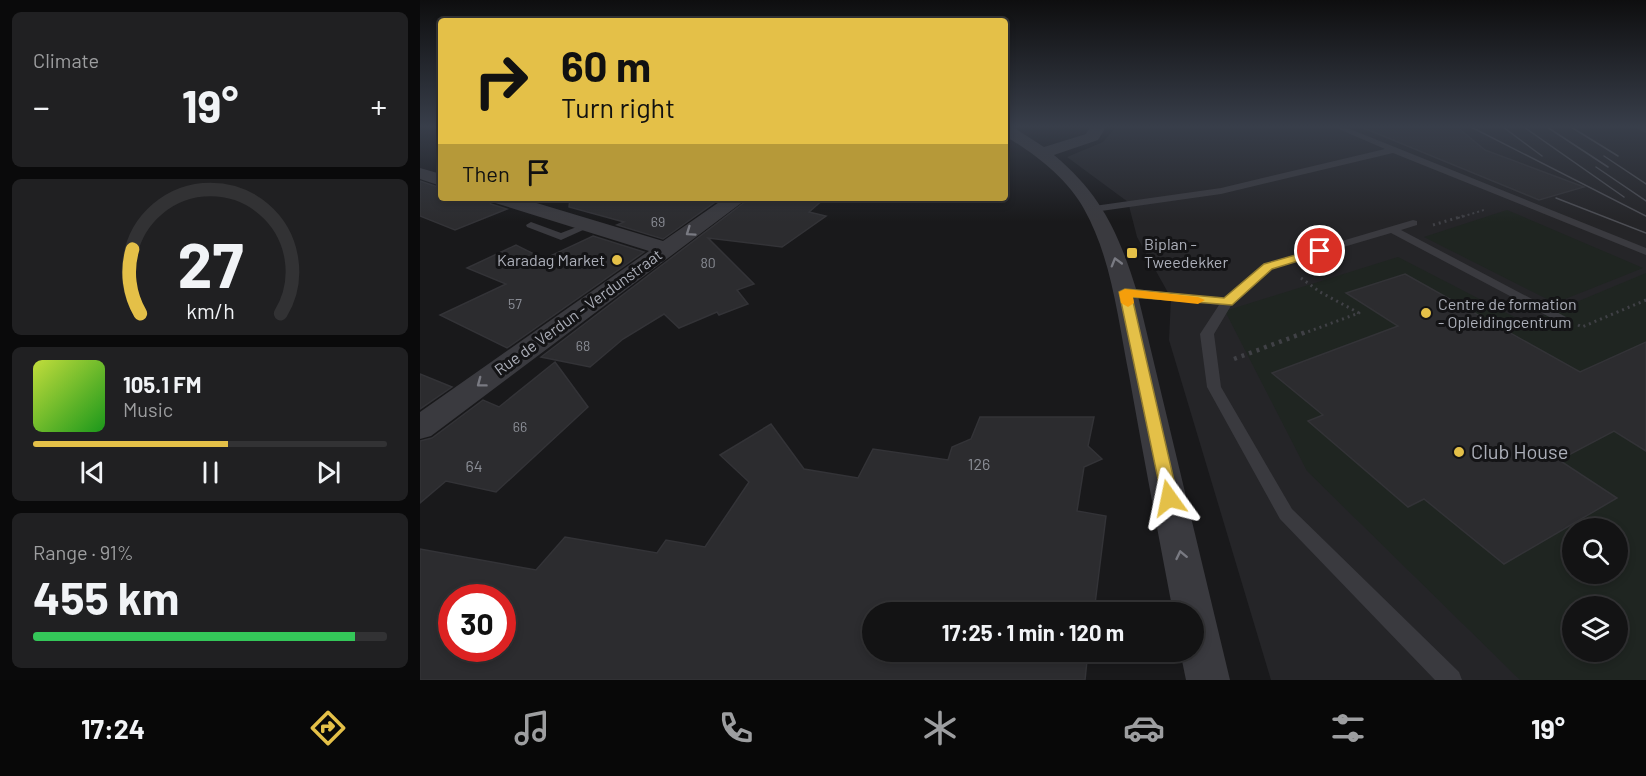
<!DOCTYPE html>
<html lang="en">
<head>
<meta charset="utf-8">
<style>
	body { margin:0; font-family:Barlow,sans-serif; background:#202022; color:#f1f3f6; height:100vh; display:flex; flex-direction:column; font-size:22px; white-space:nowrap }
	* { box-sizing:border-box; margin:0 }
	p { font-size:20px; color:#9d9ea0 }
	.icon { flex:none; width:33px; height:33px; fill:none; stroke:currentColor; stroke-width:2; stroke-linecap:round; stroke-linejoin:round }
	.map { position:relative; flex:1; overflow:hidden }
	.side { display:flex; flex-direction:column; gap:12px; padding:12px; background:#0a0a0b; width:420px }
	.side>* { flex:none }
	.guide { position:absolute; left:18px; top:18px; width:570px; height:183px; border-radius:6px; box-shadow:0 3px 9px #0003,0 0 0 2px #323234; background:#e4c048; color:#111; overflow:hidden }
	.fabs { position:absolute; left:1142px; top:518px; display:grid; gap:12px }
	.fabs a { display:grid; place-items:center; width:66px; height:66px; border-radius:50%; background:#131314; box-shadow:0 3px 9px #0003,0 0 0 2px #323234; font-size:30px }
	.speed { position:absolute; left:18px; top:584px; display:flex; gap:12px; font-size:30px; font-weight:700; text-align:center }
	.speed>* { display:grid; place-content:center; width:78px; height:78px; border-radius:50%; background:#131314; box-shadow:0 3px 9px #0003,0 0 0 2px #323234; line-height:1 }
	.speed .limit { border:9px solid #d22; background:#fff; color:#111 }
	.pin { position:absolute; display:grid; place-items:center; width:51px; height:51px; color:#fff; margin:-26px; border:3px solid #fff; border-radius:50%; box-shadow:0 2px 6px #0007 }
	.me { position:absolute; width:66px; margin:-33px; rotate:348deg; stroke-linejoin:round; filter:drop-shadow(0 0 4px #0008) }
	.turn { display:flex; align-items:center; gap:21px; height:126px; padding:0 24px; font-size:27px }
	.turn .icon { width:78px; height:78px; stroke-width:2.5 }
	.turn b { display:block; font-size:42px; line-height:51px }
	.then { display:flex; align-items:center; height:57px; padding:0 24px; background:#0003; gap:12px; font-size:22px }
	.big { font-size:45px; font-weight:700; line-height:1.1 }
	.side .widget { flex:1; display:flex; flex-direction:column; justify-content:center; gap:9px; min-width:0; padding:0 21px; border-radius:9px; background:#202022 }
	.side .dial { align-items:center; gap:0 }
	.dial svg { height:156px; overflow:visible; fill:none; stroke:#323234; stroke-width:7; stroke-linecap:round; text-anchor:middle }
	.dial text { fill:#f1f3f6; stroke:none }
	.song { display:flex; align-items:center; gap:18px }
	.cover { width:72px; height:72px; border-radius:9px; background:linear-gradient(135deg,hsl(70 70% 55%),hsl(120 70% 35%)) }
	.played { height:6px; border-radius:3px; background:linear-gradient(90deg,#e4c048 55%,#323234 55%) }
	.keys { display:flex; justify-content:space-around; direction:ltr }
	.heat { display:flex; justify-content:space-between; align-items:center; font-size:33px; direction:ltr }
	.charge { height:9px; border-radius:4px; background:linear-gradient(90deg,#34c759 91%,#323234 0) }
	.trip { position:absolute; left:442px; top:602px; width:342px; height:60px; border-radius:30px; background:#131314; box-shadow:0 3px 9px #0003,0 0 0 2px #323234; font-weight:700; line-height:60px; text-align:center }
	.tabs { display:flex; height:96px; justify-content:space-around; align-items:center; background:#080808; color:#9d9ea0 }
	.tabs .icon { width:42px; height:42px }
	.tabs .on { color:#e4c048 }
	.tabs b { font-size:27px; color:#f1f3f6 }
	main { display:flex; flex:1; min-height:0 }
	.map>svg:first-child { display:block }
	.built { fill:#252528; fill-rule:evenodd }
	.green { fill:#1f2521; fill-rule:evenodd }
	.building { fill:#2c2c2f; stroke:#333337; stroke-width:1.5; fill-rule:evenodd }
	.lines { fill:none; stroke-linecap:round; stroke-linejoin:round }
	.path-far2 { stroke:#404146; stroke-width:2; stroke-dasharray:2 3; stroke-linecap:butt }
	.path-far1 { stroke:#404146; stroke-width:3; stroke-dasharray:2 4; stroke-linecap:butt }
	.path { stroke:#404146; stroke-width:4.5; stroke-dasharray:3 5; stroke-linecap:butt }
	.lane { fill:#3a3a3f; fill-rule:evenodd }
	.street { fill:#3a3a3f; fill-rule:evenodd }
	.tram { stroke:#4d4e54; stroke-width:1.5 }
	.oneway { stroke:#797a82 }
	.route { fill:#e4c048; stroke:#947d2f; stroke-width:1.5 }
	.slow { fill:#f59e0b }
	.poi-dot { fill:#e4c048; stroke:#141416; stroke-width:2 }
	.labels { text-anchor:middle; stroke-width:6; stroke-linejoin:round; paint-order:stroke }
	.number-label { font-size:14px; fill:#8b8e96 }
	.poi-label { font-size:16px; fill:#acafb9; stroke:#141416; text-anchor:start }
	.street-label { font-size:16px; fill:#acafb9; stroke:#141416 }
	.near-number-label { font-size:16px; fill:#8b8e96 }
	.near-poi-label { font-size:20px; fill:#acafb9; stroke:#141416; text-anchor:start }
</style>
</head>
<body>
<main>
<section class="side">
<div class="widget"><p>Climate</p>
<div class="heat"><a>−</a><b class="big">19°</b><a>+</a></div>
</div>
<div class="widget dial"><svg viewBox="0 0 100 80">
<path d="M14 69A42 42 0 1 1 86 69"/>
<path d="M14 69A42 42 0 0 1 10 36" stroke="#e4c048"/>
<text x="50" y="56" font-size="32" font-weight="700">27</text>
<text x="50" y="72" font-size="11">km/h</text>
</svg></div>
<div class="widget">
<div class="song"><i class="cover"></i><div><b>105.1 FM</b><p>Music</p></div></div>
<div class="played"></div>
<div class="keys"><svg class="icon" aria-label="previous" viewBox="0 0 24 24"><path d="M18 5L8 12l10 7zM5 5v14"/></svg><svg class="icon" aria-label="pause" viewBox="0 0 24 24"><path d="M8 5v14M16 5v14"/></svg><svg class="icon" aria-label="next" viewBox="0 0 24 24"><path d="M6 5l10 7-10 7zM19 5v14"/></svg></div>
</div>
<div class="widget"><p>Range · 91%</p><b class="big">455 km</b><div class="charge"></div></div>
</section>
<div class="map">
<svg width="1226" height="680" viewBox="0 0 1226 680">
	<rect width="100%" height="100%" fill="#19191b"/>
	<path class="built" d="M 696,127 L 1226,127 L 1226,680 L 851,680 L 749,340 L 751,298 L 717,237 L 708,202 L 647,157 L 683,142 ZM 1152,528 L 1197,528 L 1197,573 L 1152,573 ZM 1152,606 L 1197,606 L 1197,651 L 1152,651 Z"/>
	<g class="green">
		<path d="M 1087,210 L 1223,268 L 1135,303 L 1004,237 Z"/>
		<path d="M 978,257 L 1106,323 L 1226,273 L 1226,680 L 1100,680 L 887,471 L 805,311 ZM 1152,528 L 1197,528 L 1197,573 L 1152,573 ZM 1152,606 L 1197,606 L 1197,651 L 1152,651 Z"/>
	</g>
	<g class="building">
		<path d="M 941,127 L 1037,127 L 1065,150 L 1164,187 L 1119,200 Z"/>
		<path d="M 0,181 L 21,188 L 21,198 L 66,198 L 71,204 L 87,209 L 35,230 L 0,216 Z"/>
		<path d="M 150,198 L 301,198 L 243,239 L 197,225 L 204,222 L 149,207 Z"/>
		<path d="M 330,198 L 405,198 L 389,212 L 406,216 L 362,247 L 288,238 L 334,284 L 317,290 L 328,304 L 299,315 L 297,312 L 259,328 L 244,314 L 203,339 L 170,367 L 121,357 Z"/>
		<path d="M 173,236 L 224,252 L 87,348 L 20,315 L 86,284 L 47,268 L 96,245 L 124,259 Z"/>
		<path d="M 985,274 L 1160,372 L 1226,342 L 1226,451 L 1194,431 L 1139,460 L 1197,498 L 1084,564 L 1004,499 L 988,507 L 888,421 L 903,415 L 852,373 L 978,326 L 926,293 Z"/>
		<path d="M 135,362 L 168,407 L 76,492 L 26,481 L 0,503 L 0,441 L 12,438 L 63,400 L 79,407 Z"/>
		<path d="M 0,374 L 32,387 L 0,409 Z"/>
		<path d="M 560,417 L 674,417 L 668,446 L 682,459 L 664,467 L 657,511 L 686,516 L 674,612 L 453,612 L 453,651 L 668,651 L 665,680 L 0,680 L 0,549 L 116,570 L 145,537 L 237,553 L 246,540 L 285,547 L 329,482 L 300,455 L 351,424 L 384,469 L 438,478 L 453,449 L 528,460 L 532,447 L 551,439 ZM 32,597 L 82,597 L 82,648 L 32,648 Z"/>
	</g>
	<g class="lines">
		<path class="path-far2" d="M 1038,218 L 1064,210"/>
		<g class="path-far1">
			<path d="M 1013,225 L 1043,216"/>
			<path d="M 881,278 L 900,292 L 939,313 L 882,334"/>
			<path d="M 1158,325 L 1162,327 L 1226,300"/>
		</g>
		<path class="path" d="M 814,359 L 886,332"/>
		<g class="lane">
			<path d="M 914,127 L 925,127 L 1226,248 L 1226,255 L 973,153 L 801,194 L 674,212 L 669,209 L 674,206 L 801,188 L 965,149 Z"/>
			<path d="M 1215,127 L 1226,128 L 1226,133 Z"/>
			<path d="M 993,220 L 997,221 L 997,225 L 981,230 L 1146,317 L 1140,321 L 1135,320 L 971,233 L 852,268 L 812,304 L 794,334 L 801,387 L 872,509 L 1039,672 L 1042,680 L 1015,680 L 860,519 L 787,387 L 780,334 L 799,305 L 705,296 L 699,292 L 705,288 L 804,298 L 844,264 Z"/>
			<path d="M 111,222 L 141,233 L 167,223 L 172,226 L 141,240 L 107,227 L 106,225 Z"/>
		</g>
		<g class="street">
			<path d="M 585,127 L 593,127 L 624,147 L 666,134 L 670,127 L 686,127 L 678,140 L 634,155 C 682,195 699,234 717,292 L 810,680 L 766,680 L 760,651 L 774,651 L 774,612 L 753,612 C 738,533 723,454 709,375 C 698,320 692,259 664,209 C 647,178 615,154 585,136 Z"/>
			<path d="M 0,168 L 21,174 L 21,186 L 0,179 Z"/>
			<path d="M 69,198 L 100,198 L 243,241 L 305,198 L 328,198 L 11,436 L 0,439 L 0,412 L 229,251 L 72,202 Z"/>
		</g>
		<g class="tram">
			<path d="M 1051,127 L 1226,216"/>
			<path d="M 1083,127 L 1122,156"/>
			<path d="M 1104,127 L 1204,197"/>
			<path d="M 1127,127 L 1188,167"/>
			<path d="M 1151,127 L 1198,156"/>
			<path d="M 1184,156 L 1226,184"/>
			<path d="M 1176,167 L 1226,201"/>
			<path d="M 1136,198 L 1226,233"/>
		</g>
	</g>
	<defs><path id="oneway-chevron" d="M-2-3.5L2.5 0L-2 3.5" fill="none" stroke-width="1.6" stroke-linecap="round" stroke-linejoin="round" transform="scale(1.5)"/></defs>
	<g class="oneway">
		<use href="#oneway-chevron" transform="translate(270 232) rotate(145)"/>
		<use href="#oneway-chevron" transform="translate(696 262) rotate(-106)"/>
		<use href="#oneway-chevron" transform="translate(61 383) rotate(143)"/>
		<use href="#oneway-chevron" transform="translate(761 555) rotate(-102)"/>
	</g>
	<linearGradient id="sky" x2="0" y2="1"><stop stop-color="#0e0e0f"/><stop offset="0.57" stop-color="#383e4a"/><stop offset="1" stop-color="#383e4a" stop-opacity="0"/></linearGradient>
	<rect width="1226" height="222" fill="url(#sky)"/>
	<path class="route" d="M 900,248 L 906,251 L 904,253 L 852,269 L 812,305 L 712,297 L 758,498 L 756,503 L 749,505 L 743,503 L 699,292 L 705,289 L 804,298 L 844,264 Z"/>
	<path class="slow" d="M 705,289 L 778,297 L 785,300 L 778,304 L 713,297 L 714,303 L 708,307 L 701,303 L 699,292 Z"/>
	<g class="poi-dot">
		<rect x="706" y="247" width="12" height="12" rx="3"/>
		<circle cx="197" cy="260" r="6"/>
		<circle cx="1006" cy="313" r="6"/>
		<circle cx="1039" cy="452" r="6"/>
	</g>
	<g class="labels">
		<g class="number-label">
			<text x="238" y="227">69</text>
			<text x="288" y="268">80</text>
			<text x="95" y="309">57</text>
			<text x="163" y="351">68</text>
			<text x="100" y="432">66</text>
		</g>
		<g class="poi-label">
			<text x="724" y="250">Biplan -<tspan x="724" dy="18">Tweedekker</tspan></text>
			<text x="185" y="266" text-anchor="end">Karadag Market</text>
			<text x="1018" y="310">Centre de formation<tspan x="1018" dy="18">- Opleidingcentrum</tspan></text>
		</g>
		<g class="street-label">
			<text transform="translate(158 312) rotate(-36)" y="6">Rue de Verdun - Verdunstraat</text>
		</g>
		<g class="near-number-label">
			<text x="559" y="470">126</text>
			<text x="54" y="472">64</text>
		</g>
		<g class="near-poi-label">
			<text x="1051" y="459">Club House</text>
		</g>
	</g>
</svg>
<div class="fabs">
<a><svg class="icon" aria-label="search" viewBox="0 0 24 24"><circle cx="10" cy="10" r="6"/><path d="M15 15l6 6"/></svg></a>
<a><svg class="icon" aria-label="layers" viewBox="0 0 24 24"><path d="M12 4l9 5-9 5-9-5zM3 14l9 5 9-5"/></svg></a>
</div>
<div class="speed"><div class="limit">30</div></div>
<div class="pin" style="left:900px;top:251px;background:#d93025"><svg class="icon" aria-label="arrive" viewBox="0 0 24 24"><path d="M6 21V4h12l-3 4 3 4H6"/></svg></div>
<svg class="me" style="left:749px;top:498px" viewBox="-20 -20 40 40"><path d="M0-17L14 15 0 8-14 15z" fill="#e4c048" stroke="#fff" stroke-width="4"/></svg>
<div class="trip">17:25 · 1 min · 120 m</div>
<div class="guide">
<div class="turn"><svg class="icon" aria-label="right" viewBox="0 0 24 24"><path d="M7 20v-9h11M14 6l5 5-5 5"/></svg><div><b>60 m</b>Turn right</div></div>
<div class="then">Then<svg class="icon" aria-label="arrive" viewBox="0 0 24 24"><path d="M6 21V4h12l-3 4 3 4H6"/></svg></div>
</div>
</div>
</main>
<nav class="tabs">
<b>17:24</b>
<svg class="icon on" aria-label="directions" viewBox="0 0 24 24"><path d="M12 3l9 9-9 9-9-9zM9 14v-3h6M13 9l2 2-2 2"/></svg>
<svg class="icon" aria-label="music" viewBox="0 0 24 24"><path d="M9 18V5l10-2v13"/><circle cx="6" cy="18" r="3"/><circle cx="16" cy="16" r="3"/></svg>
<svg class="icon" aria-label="phone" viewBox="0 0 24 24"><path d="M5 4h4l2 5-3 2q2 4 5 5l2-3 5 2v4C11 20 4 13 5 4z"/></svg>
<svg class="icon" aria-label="climate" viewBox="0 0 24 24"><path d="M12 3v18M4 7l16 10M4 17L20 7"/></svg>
<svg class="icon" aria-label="car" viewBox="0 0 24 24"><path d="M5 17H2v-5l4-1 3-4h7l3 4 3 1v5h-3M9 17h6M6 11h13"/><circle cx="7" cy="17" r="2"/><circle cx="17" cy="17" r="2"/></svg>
<svg class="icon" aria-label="filters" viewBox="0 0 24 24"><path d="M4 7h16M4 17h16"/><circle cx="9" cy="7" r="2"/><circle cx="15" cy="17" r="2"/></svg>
<b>19°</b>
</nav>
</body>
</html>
